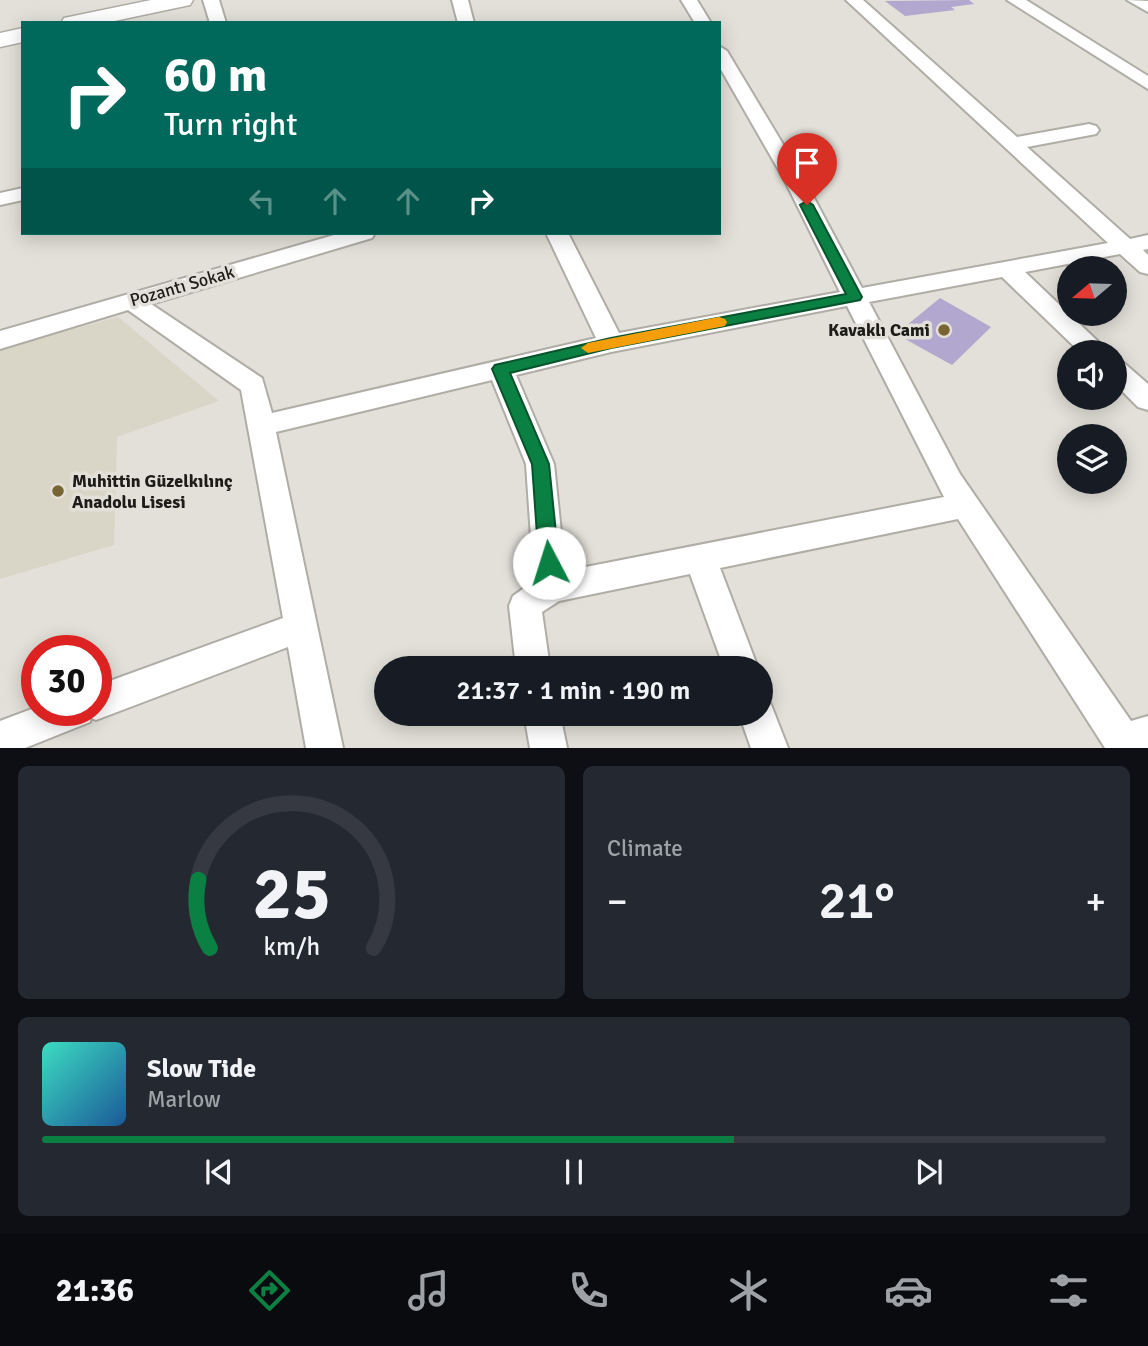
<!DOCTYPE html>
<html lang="en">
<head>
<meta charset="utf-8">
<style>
	body { margin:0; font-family:Signika,sans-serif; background:#242831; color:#f1f3f6; height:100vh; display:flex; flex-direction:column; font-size:26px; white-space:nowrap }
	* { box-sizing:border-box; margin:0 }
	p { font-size:23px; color:#9ea1a6 }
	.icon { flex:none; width:38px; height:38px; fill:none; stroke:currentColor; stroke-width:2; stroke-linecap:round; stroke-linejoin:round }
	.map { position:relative; height:748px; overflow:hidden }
	.sheet { display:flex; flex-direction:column; gap:18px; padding:18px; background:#0d0f14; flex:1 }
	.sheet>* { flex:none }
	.banner { position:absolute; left:21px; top:21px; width:700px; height:214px; border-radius:0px; box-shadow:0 4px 18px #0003; background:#00695c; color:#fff; overflow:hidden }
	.needle { width:46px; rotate:251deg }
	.buttons { position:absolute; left:1057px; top:256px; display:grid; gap:14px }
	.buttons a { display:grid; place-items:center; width:70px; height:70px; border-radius:50%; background:#171b24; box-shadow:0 4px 18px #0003; font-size:35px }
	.speed { position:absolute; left:21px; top:635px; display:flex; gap:14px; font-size:35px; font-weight:700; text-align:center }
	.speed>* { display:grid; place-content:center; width:91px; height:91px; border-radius:50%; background:#171b24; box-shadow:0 4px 18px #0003; line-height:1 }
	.speed .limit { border:10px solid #d22; background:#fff; color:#111 }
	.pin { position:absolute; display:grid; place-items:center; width:60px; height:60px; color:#fff; margin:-72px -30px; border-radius:50% 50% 50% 0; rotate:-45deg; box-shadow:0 0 7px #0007 }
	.pin .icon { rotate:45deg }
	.me { position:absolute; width:77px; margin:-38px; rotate:355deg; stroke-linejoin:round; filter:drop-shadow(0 0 5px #0008) }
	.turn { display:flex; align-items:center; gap:24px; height:147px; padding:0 28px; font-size:32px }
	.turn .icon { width:91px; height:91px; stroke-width:2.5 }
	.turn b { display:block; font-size:49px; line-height:60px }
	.lanes { display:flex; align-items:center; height:66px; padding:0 28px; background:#0003; justify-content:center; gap:35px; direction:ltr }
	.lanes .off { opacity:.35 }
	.big { font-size:52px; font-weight:600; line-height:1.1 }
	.sheet .tile { flex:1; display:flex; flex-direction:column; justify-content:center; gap:10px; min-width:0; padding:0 24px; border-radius:10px; background:#242831 }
	.sheet .dial { align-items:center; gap:0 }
	.dial svg { height:182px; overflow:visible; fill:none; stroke:#363941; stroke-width:7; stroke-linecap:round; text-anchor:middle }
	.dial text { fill:#f1f3f6; stroke:none }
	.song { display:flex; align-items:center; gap:21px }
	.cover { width:84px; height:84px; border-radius:10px; background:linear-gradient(135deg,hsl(170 70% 55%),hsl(210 70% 35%)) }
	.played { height:7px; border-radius:4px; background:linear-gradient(90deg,#0b8043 65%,#363941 65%) }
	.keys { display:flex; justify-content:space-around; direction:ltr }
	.heat { display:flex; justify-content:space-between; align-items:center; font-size:38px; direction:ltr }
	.sheet .tiles { flex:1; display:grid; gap:18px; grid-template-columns:1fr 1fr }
	.tile:last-child { grid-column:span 2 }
	.trip { position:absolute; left:374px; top:656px; width:399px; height:70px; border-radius:35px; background:#171b24; box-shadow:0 4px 18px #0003; font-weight:600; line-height:70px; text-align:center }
	.dock { display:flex; height:112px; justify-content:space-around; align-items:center; background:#090b0e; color:#9ea1a6 }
	.dock .icon { width:49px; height:49px }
	.dock .selected { color:#0b8043 }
	.dock b { font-size:32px; color:#f1f3f6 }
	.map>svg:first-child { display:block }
	.built { fill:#dad6c7 }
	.building { fill:#b2a7ce }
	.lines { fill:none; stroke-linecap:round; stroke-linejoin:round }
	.minor-casing { stroke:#afada5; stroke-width:4 }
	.secondary-casing { stroke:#afada5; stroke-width:3 }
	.minor { fill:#fff; fill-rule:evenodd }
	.secondary { fill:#fff; fill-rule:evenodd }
	.route { fill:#0b8043; stroke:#07532c; stroke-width:2 }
	.slow { fill:#f59e0b }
	.poi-dot { fill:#796433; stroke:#e2e0d8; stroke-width:2.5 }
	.labels { text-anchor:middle; stroke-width:7; stroke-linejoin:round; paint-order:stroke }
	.street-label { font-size:18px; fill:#1d1c19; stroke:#e2e0d8 }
	.poi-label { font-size:18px; font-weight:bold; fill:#1d1c19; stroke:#e2e0d8; text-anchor:end }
</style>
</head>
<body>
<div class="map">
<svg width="1148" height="748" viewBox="0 0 1148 748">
	<rect width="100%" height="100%" fill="#e2e0d8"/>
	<path class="built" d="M 118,317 L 219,401 L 117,437 L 114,545 L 0,579 L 0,349 Z"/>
	<g class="building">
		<path d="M 969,0 L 974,4 L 951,7 L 955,10 L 905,16 L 885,1 Z"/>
		<path d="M 940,298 L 991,327 L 952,365 L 896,334 Z"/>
	</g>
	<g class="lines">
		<g class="minor-casing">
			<g id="minor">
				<path d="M 203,0 L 219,0 L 226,23 L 210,23 Z"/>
				<path d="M 452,0 L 468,0 L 474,23 L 458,23 Z"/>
				<path d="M 681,0 L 697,0 L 711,23 L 695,23 Z"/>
				<path d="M 846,0 L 863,0 L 1017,137 L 1089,124 L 1096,126 L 1099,130 L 1096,134 L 1027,147 L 1130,239 L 1148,235 L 1148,249 L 1143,250 L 1148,255 L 1148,274 L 1140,272 L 1120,254 L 1025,272 L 1109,352 L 1080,352 L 1002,277 L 869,302 L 960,474 L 1131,721 L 1148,716 L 1148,748 L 1105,748 L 958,519 L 720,568 L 758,668 L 724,668 L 690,574 L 559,601 L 542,612 L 550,668 L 516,668 L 509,606 L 513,596 L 534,581 L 526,464 L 492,380 L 276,432 L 343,748 L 306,748 L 288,647 L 96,720 L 91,718 L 90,722 L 25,748 L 0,748 L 0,721 L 37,707 L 37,710 L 96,710 L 96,686 L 283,618 L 241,390 L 128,310 L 0,349 L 0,331 L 341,233 L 375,233 L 372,238 L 151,304 L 262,378 L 272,413 L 596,338 L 546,233 L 568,233 L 619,333 L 840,292 L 785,181 L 719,66 L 719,46 L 727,51 L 805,181 L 862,288 L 1108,243 ZM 847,306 L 944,497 L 565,571 L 554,464 L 516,375 L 611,352 Z"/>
				<path d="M 1007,0 L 1026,0 L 1148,76 L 1148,89 Z"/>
				<path d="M 1127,0 L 1148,1 L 1148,12 Z"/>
				<path d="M 23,188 L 23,200 L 0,205 L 0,193 Z"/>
				<path d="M 1115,360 L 1124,363 L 1148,384 L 1148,410 L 1138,407 L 1115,384 Z"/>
				<path d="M 761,698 L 770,702 L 788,748 L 751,748 L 739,714 L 761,714 Z"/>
				<path d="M 524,714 L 560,714 L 567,748 L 530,748 Z"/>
			</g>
		</g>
		<g class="secondary-casing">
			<g id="secondary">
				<path d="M 151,0 L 193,0 L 190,5 L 105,23 L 61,23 L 64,18 Z"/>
				<path d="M 23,28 L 23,42 L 0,47 L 0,33 Z"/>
			</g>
		</g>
		<use href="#minor" class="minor"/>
		<use href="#secondary" class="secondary"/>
	</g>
	<path class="route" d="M 807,201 L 813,205 L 862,297 L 860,300 L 611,348 L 510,373 L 549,464 L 559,563 L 556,569 L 549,571 L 542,569 L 539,563 L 532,464 L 492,369 L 495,365 L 611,338 L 846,294 L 800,205 Z"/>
	<path class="slow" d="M 719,317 L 725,319 L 727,322 L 725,326 L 588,353 L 581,348 L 588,343 Z"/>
	<g class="poi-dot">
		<circle cx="944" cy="330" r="7"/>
		<circle cx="58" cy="491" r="7"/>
	</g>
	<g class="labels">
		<g class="street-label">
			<text transform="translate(182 286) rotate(-16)" y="6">Pozantı Sokak</text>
		</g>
		<g class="poi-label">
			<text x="930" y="336">Kavaklı Cami</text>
			<text x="72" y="487" text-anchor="start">Muhittin Güzelkılınç<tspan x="72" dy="21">Anadolu Lisesi</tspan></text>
		</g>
	</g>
</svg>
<div class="buttons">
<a><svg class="needle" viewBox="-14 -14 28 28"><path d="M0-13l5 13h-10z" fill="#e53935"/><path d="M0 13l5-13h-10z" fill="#9ea1a6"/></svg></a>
<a><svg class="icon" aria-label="sound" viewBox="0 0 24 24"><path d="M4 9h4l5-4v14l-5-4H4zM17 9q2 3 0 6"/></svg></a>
<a><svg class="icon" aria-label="layers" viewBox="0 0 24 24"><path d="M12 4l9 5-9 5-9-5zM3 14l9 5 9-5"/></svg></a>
</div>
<div class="speed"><div class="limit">30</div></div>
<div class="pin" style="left:807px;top:205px;background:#d93025"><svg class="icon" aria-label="arrive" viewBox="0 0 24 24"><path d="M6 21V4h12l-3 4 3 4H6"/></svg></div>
<svg class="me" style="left:549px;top:563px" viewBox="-20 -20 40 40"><circle r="19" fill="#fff"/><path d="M0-13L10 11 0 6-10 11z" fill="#0b8043"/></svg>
<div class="trip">21:37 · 1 min · 190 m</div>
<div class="banner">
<div class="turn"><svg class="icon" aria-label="right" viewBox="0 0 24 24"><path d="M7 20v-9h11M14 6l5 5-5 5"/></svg><div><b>60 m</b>Turn right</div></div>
<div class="lanes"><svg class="icon off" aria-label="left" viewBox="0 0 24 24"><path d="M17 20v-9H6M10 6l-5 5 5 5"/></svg><svg class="icon off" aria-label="ahead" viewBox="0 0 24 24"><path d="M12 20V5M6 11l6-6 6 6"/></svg><svg class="icon off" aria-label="ahead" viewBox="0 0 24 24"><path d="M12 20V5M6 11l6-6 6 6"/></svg><svg class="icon" aria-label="right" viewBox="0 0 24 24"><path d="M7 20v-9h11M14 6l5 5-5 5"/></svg></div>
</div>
</div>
<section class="sheet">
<div class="tiles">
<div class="tile dial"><svg viewBox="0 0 100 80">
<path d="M14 69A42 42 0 1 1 86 69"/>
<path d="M14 69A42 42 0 0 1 9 39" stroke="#0b8043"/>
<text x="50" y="56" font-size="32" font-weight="700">25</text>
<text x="50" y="72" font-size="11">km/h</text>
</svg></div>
<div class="tile"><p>Climate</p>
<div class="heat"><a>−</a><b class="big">21°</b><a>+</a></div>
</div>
<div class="tile">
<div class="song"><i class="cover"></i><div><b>Slow Tide</b><p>Marlow</p></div></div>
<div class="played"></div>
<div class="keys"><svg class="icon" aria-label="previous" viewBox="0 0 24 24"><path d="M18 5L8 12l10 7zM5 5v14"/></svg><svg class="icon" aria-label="pause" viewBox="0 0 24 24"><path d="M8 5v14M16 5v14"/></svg><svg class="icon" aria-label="next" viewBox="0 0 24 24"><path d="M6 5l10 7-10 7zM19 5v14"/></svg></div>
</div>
</div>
</section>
<nav class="dock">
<b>21:36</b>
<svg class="icon selected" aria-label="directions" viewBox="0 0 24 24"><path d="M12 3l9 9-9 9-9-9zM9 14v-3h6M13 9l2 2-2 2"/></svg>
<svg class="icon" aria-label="music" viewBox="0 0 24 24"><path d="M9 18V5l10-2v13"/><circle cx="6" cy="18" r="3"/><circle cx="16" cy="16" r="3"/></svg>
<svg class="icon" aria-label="phone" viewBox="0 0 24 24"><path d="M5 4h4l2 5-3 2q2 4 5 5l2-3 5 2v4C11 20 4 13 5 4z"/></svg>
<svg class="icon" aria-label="climate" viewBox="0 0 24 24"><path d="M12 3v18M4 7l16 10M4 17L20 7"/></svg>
<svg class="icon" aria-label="car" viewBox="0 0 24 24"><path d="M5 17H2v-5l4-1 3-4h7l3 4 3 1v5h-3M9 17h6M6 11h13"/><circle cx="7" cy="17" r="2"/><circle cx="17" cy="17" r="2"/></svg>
<svg class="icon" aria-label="filters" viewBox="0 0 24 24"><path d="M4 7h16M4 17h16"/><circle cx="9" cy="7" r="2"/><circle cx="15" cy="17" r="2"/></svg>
</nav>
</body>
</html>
